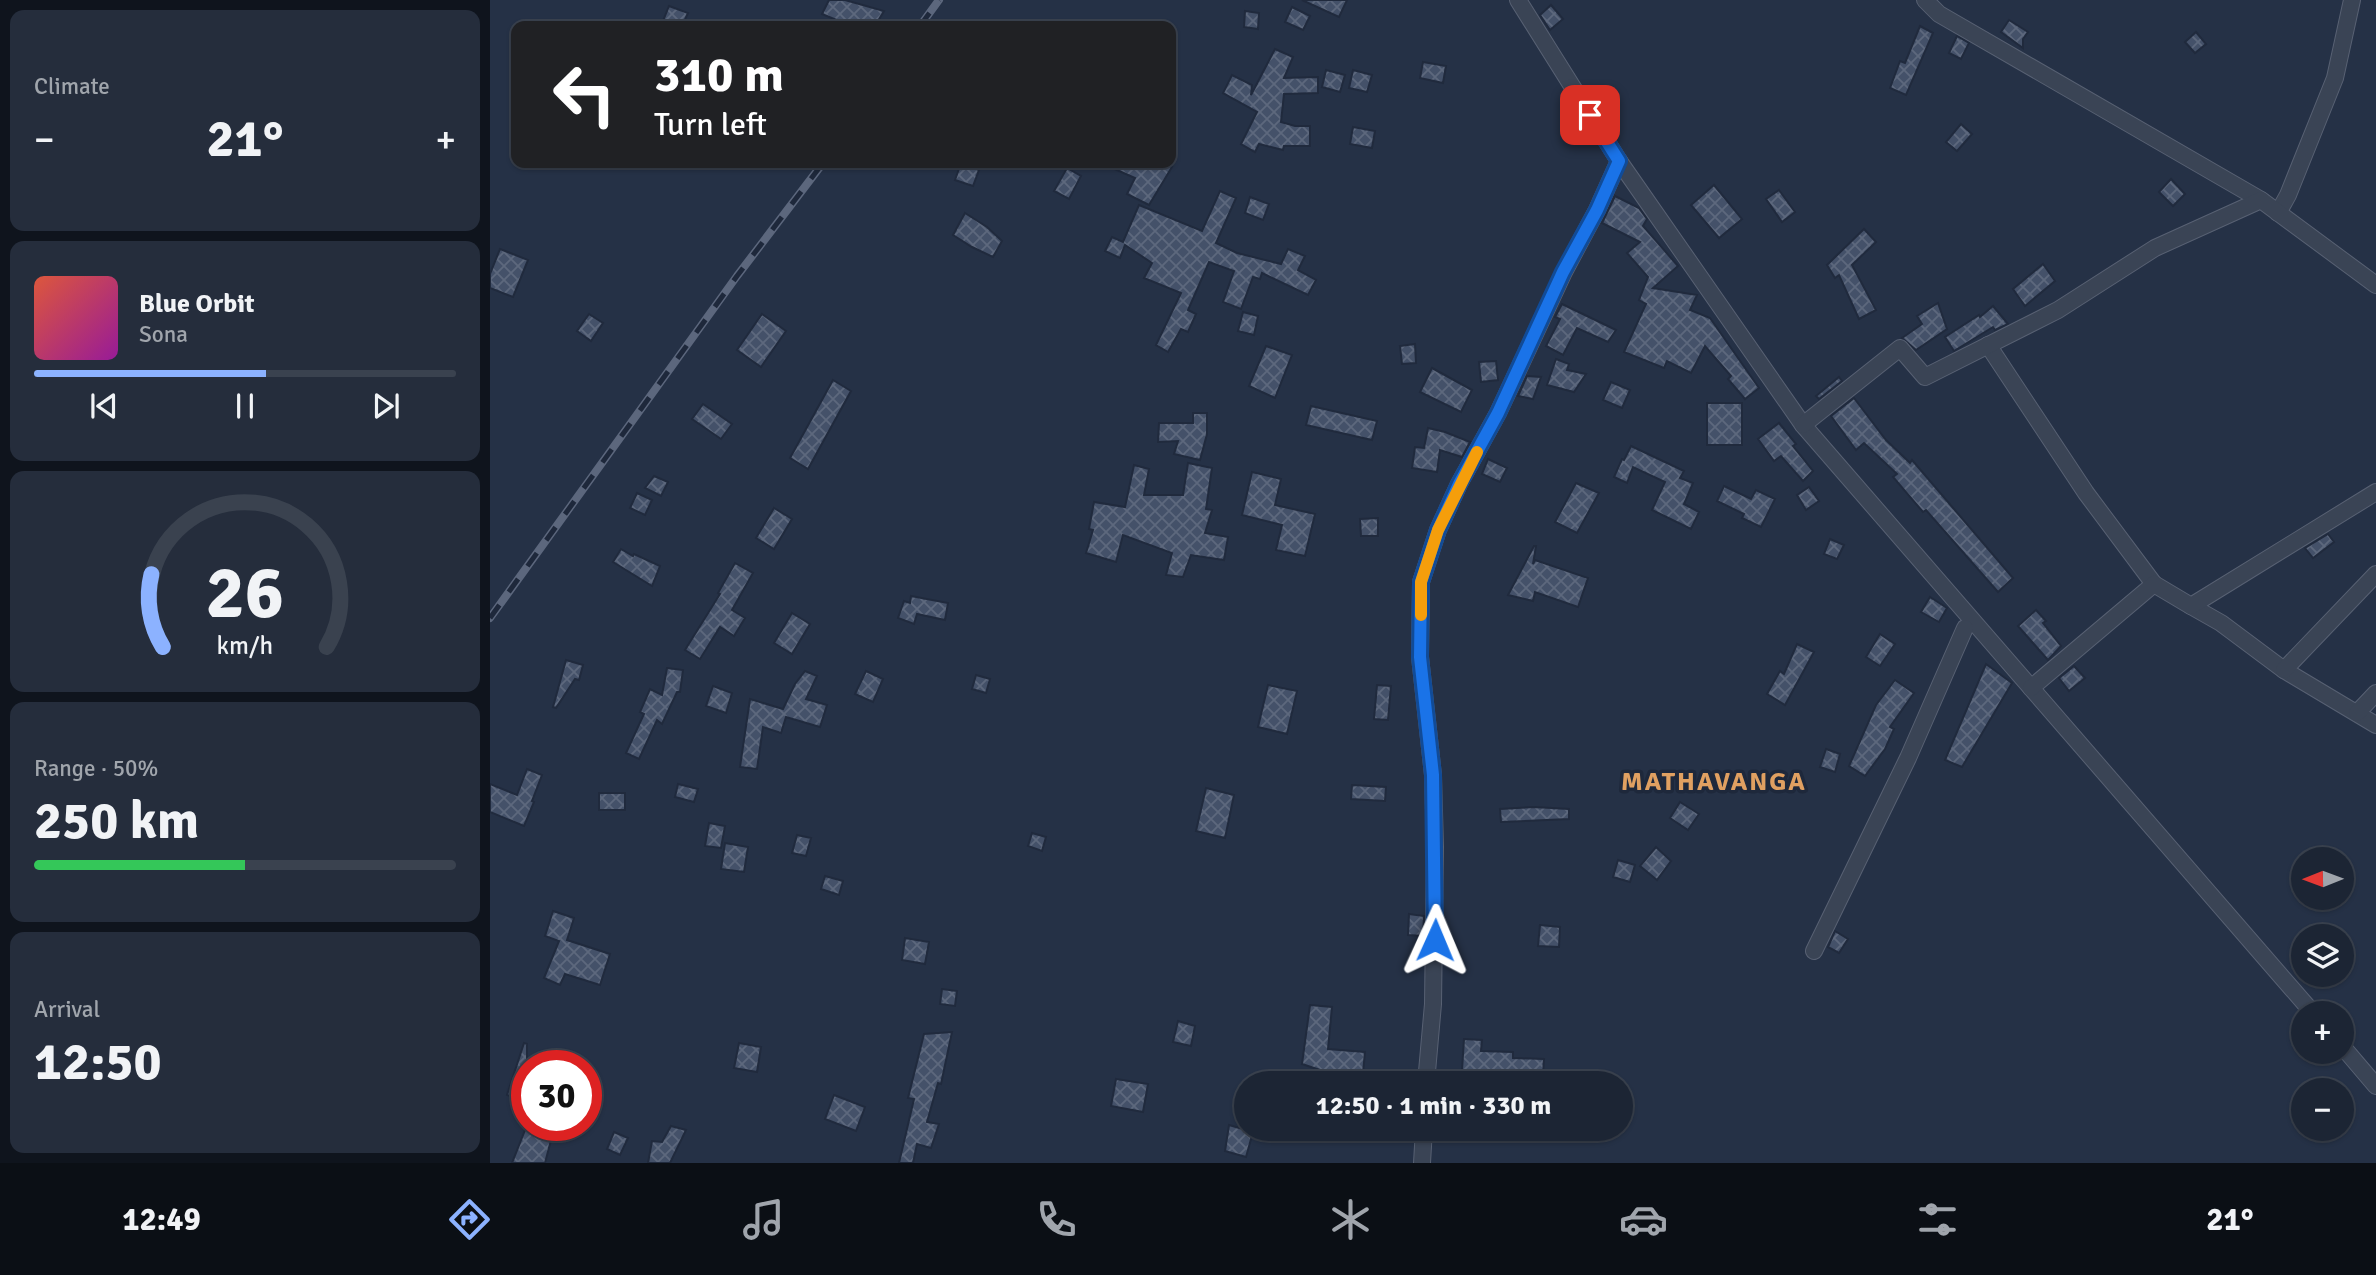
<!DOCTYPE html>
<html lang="en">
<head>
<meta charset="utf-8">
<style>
	body { margin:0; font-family:Signika,sans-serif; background:#252d3c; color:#f1f3f6; height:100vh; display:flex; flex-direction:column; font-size:26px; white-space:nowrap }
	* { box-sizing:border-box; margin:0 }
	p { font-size:23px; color:#a0a5ac }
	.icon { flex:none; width:38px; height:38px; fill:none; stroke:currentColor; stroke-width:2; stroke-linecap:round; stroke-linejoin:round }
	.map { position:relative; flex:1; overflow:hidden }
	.details { display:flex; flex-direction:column; gap:10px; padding:10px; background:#0f141d; width:490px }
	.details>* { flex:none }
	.banner { position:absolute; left:21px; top:21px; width:665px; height:147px; border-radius:14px; box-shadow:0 2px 5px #0004,0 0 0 2px #3a424f; background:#202124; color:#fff; overflow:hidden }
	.needle { width:46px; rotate:269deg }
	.fabs { position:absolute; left:1801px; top:847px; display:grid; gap:14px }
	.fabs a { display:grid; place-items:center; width:63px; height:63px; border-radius:50%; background:#1c2534; box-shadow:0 2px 5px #0004,0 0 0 2px #3a424f; font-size:35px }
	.speed { position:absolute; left:21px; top:1050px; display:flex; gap:14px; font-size:35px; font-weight:700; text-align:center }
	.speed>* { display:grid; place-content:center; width:91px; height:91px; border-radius:50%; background:#1c2534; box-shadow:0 2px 5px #0004,0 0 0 2px #3a424f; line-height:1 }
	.speed .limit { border:10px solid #d22; background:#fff; color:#111 }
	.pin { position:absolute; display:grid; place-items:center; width:60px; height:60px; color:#fff; margin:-30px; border-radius:14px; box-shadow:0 4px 10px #0006 }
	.me { position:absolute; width:77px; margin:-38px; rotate:1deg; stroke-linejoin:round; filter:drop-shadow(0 0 5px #0008) }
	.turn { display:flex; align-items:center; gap:24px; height:147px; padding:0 28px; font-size:32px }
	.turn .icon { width:91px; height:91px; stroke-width:2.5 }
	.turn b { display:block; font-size:49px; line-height:60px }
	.big { font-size:52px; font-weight:700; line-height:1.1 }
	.details .widget { flex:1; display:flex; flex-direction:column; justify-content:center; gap:10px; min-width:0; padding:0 24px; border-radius:14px; background:#252d3c }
	.details .dial { align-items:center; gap:0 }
	.dial svg { height:182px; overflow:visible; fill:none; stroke:#3a424f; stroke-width:7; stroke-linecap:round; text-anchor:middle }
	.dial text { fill:#f1f3f6; stroke:none }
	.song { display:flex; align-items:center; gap:21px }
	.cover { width:84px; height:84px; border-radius:10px; background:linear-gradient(135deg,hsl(10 70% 55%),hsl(300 70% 35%)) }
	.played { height:7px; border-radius:4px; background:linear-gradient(90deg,#8cb2ff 55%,#3a424f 55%) }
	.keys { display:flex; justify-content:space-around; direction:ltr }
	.heat { display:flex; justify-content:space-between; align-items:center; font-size:38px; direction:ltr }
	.charge { height:10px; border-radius:5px; background:linear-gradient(90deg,#34c759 50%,#3a424f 0) }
	.trip { position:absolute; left:744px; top:1071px; width:399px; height:70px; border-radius:35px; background:#1c2534; box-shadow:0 2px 5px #0004,0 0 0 2px #3a424f; font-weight:700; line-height:70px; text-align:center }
	.tab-bar { display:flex; height:112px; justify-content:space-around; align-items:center; background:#0b0f15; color:#a0a5ac }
	.tab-bar .icon { width:49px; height:49px }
	.tab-bar .current { color:#8cb2ff }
	.tab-bar b { font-size:32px; color:#f1f3f6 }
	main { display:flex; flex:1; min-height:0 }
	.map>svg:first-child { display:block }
	.building { fill:url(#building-cross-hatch); stroke:#202a3d; stroke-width:2 }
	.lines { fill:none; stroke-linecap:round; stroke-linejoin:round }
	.minor-casing { stroke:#586173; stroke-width:18 }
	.minor { stroke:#3a4455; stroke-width:16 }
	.rail-casing { stroke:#5c677d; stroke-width:8 }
	.rail { stroke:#1e283b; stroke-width:5; stroke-dasharray:16; stroke-linecap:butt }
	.route-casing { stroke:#114b97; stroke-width:18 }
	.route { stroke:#1a73e8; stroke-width:12 }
	.slow { stroke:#f59e0b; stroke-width:12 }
	.labels { text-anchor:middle; stroke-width:7; stroke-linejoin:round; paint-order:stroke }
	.district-label { font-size:26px; font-weight:bold; letter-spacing:2px; fill:#e0a061; stroke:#1e283b }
</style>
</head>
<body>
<main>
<section class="details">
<div class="widget"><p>Climate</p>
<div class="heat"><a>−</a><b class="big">21°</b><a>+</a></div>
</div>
<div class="widget">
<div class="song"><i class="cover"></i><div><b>Blue Orbit</b><p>Sona</p></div></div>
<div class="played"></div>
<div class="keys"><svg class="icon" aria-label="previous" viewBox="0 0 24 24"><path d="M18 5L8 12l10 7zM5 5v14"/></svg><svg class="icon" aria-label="pause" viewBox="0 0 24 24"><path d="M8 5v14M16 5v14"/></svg><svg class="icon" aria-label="next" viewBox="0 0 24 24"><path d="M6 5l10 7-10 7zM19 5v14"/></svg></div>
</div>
<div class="widget dial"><svg viewBox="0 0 100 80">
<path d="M14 69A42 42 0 1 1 86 69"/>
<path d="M14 69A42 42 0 0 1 9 37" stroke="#8cb2ff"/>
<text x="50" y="56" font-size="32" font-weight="700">26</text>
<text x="50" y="72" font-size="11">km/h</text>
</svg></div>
<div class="widget"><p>Range · 50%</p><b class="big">250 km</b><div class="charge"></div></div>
<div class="widget"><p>Arrival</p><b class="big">12:50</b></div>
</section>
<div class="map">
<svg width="1886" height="1163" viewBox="0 0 1886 1163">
	<defs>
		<pattern id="building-cross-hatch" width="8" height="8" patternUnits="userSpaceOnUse" patternTransform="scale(1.75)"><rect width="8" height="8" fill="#445169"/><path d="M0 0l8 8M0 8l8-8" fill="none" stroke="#5d687d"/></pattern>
	</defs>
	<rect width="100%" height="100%" fill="#253146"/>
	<g class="building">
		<path d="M 339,0 L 355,0 L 394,11 L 385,26 L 361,26 L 332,14 Z"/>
		<path d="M 812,0 L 857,0 L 849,17 Z"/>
		<path d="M 1061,5 L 1073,19 L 1060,30 L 1050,15 Z"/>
		<path d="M 179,6 L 198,13 L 192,26 L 171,26 Z"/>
		<path d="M 802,7 L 820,16 L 813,30 L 795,22 Z"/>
		<path d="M 755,11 L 769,13 L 768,29 L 754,27 Z"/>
		<path d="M 1519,20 L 1538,32 L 1533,39 L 1533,48 L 1511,32 Z"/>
		<path d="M 1430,26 L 1443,33 L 1416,95 L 1400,88 L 1410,61 L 1415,63 Z"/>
		<path d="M 1706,32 L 1716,44 L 1705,53 L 1695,42 Z"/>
		<path d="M 1467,36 L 1479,43 L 1471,59 L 1459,53 Z"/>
		<path d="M 785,49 L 803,57 L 794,78 L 828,77 L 828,93 L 794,94 L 791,122 L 805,126 L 820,126 L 820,146 L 794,146 L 793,150 L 769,144 L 765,152 L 751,144 L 767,112 L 733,93 L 742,75 L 762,85 L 761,95 Z"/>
		<path d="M 933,62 L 956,66 L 953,83 L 930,78 Z"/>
		<path d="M 836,70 L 855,75 L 850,92 L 832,87 Z"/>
		<path d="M 863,70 L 882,75 L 877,92 L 859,88 Z"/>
		<path d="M 1471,124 L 1482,134 L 1467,151 L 1456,142 Z"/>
		<path d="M 863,127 L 885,131 L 882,148 L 860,144 Z"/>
		<path d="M 471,163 L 489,170 L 483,186 L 465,180 Z"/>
		<path d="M 611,163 L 671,163 L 682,167 L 659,205 L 637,194 L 645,178 Z"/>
		<path d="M 577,168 L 591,176 L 579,199 L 564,191 Z"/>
		<path d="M 1681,179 L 1695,194 L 1683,206 L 1669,192 Z"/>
		<path d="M 1224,185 L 1252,219 L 1229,238 L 1201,205 Z"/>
		<path d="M 1289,190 L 1305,212 L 1292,222 L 1276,199 Z"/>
		<path d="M 730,191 L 746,198 L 726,243 L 747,253 L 791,264 L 798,249 L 815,256 L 808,270 L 826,280 L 818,295 L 772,273 L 770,279 L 763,277 L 751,309 L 733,302 L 744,271 L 719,262 L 698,310 L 706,314 L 698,332 L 691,329 L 678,352 L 666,345 L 691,293 L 654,278 L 662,263 L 635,245 L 630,258 L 615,251 L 622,237 L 633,242 L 649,205 L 712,231 Z"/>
		<path d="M 1125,196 L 1149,208 L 1157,219 L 1153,226 L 1188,266 L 1163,288 L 1207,295 L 1200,310 L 1220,318 L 1269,388 L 1255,399 L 1238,379 L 1241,376 L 1215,346 L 1201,373 L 1177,361 L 1174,368 L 1134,352 L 1156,304 L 1149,300 L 1158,277 L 1137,253 L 1150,242 L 1112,223 Z"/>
		<path d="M 760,197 L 779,204 L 773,220 L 755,213 Z"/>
		<path d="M 475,213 L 497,227 L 512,241 L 503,257 L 482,247 L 463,235 Z"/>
		<path d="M 1374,229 L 1386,242 L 1362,265 L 1386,310 L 1369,319 L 1349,275 L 1345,278 L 1337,265 Z"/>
		<path d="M 10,249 L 38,260 L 23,297 L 0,288 L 0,274 Z"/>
		<path d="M 1553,264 L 1565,281 L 1535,306 L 1523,289 Z"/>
		<path d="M 1448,303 L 1457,329 L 1426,350 L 1412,338 L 1432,324 L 1427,316 Z"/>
		<path d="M 1072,304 L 1126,330 L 1118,342 L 1087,328 L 1073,355 L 1056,346 L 1070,319 L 1065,317 Z"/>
		<path d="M 1503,306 L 1518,324 L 1505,330 L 1503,327 L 1464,351 L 1455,337 L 1489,315 L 1490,317 Z"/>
		<path d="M 753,312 L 768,316 L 764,335 L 748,331 Z"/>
		<path d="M 99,314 L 113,323 L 101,341 L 87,331 Z"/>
		<path d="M 272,314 L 296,331 L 271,367 L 247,350 Z"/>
		<path d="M 925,344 L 926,363 L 912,364 L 910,346 Z"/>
		<path d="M 776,346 L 802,355 L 785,398 L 759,386 Z"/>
		<path d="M 1066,359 L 1079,364 L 1077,370 L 1096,374 L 1084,392 L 1057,385 Z"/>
		<path d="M 1006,361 L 1008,380 L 991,382 L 989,362 Z"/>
		<path d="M 942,368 L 982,390 L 971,412 L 930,392 Z"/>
		<path d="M 1037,376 L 1051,377 L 1043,399 L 1028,396 Z"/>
		<path d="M 1349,377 L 1352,381 L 1329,399 L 1326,396 Z"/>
		<path d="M 343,380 L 361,391 L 318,469 L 300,458 Z"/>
		<path d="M 1121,382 L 1140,390 L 1132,408 L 1113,400 Z"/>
		<path d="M 1364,398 L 1396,440 L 1420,463 L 1422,460 L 1523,578 L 1508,592 L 1436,510 L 1433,512 L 1403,477 L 1407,474 L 1374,443 L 1366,450 L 1341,416 Z"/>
		<rect x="1217" y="403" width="35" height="42"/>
		<path d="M 213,404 L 242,424 L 231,439 L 202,419 Z"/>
		<path d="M 821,406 L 887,421 L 882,440 L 816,425 Z"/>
		<path d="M 703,413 L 717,413 L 717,434 L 710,460 L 684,454 L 688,441 L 668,442 L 669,423 L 703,423 Z"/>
		<path d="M 1289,423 L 1306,444 L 1303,446 L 1323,471 L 1313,481 L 1291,456 L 1284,461 L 1268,439 Z"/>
		<path d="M 938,428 L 955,432 L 980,442 L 972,457 L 950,450 L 947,472 L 922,468 L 925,447 L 934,448 Z"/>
		<path d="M 1141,446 L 1194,471 L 1190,478 L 1203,483 L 1194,504 L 1209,512 L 1201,529 L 1162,510 L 1175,482 L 1143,467 L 1137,483 L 1124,477 L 1132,459 L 1134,460 Z"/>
		<path d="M 998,459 L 1017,468 L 1010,482 L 992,474 Z"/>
		<path d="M 698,463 L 722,468 L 716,509 L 722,510 L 715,533 L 738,537 L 734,560 L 701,555 L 693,577 L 676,575 L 682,553 L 633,535 L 626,562 L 596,553 L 603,530 L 599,529 L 604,502 L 635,507 L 644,465 L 659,469 L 654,495 L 693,495 Z"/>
		<path d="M 762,472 L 791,479 L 785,505 L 825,514 L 815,556 L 786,550 L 792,525 L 752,515 Z"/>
		<path d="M 164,476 L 178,482 L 171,496 L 155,488 Z"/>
		<path d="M 1086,483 L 1109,493 L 1087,533 L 1065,522 Z"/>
		<path d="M 1234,486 L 1261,499 L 1266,490 L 1285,499 L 1271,527 L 1252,518 L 1254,514 L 1227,501 Z"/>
		<path d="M 1319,487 L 1329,501 L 1316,510 L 1307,495 Z"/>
		<path d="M 147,493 L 162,500 L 155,515 L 140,508 Z"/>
		<path d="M 284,508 L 302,519 L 284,549 L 266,538 Z"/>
		<path d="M 888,518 L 888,536 L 871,536 L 870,519 Z"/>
		<path d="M 1838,534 L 1844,542 L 1823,558 L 1815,548 Z"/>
		<path d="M 1340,539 L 1354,545 L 1347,559 L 1334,554 Z"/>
		<path d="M 1044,546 L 1046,546 L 1043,564 L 1045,560 L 1098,578 L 1088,607 L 1045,592 L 1043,601 L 1018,595 Z"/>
		<path d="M 131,549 L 143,556 L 144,554 L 170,566 L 162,586 L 123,562 Z"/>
		<path d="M 245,563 L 263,573 L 242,610 L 255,618 L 244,636 L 230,627 L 210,659 L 195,650 L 230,594 L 228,593 Z"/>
		<path d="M 421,596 L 458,603 L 455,620 L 427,614 L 424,624 L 408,618 L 414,601 L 420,603 Z"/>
		<path d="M 1440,597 L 1457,608 L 1449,622 L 1431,612 Z"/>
		<path d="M 1546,610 L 1556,621 L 1553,623 L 1571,646 L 1558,660 L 1528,626 Z"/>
		<path d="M 302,613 L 320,624 L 302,654 L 284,643 Z"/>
		<path d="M 1390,634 L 1405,644 L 1390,666 L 1376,657 Z"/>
		<path d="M 1307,644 L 1324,652 L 1295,705 L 1277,694 L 1290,671 L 1294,674 Z"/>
		<path d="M 76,660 L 93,665 L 89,680 L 85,679 L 66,708 L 63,707 Z"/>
		<path d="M 1496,664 L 1522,683 L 1472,767 L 1455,760 Z"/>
		<path d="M 1584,666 L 1595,678 L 1579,691 L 1569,678 Z"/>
		<path d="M 177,668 L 193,670 L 190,692 L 187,692 L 172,724 L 167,720 L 149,759 L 136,753 L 154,714 L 150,712 L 160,689 L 172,695 Z"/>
		<path d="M 315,671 L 327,676 L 316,699 L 337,705 L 330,727 L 296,717 L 291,733 L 273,727 L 267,769 L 250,767 L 260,699 L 293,709 L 305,684 Z"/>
		<path d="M 376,671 L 393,679 L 383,702 L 365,694 Z"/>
		<path d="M 486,675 L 500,679 L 496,693 L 482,689 Z"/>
		<path d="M 1405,680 L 1424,693 L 1400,727 L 1404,729 L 1395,749 L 1375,776 L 1359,766 L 1386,705 Z"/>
		<path d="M 778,685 L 807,691 L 797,734 L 768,727 Z"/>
		<path d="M 887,685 L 901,686 L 898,720 L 884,719 Z"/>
		<path d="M 223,686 L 242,693 L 236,713 L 216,706 Z"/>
		<path d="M 1336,749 L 1350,754 L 1345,772 L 1330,767 Z"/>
		<path d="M 37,769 L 52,775 L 42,801 L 44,802 L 34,826 L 0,812 L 0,784 L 27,795 Z"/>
		<path d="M 188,784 L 208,789 L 204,802 L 185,797 Z"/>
		<path d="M 862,785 L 896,787 L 895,801 L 861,799 Z"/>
		<path d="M 716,788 L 744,795 L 735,838 L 706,831 Z"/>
		<rect x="109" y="793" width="26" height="17"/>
		<path d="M 1190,802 L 1209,814 L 1198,830 L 1180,818 Z"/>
		<path d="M 1044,807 L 1079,809 L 1079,819 L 1011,822 L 1010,809 Z"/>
		<path d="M 219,823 L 235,826 L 231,848 L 215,846 Z"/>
		<path d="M 542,833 L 556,837 L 552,851 L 538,846 Z"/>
		<path d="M 307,835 L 321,838 L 316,856 L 302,853 Z"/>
		<path d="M 235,843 L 258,847 L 254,872 L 231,869 Z"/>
		<path d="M 1166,847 L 1181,861 L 1167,880 L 1150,866 Z"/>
		<path d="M 1128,860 L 1145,865 L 1140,882 L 1123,877 Z"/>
		<path d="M 335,876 L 353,881 L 349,895 L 331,889 Z"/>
		<path d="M 63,911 L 84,918 L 77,940 L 120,954 L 110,985 L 75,974 L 70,985 L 54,978 L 69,941 L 55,936 Z"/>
		<path d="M 919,914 L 934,916 L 933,936 L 918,935 Z"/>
		<path d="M 1050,925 L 1070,927 L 1069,947 L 1048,946 Z"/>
		<path d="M 1345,931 L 1358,939 L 1349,953 L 1338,947 Z"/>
		<path d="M 415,938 L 439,942 L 435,964 L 412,960 Z"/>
		<path d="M 452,989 L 467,991 L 465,1006 L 450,1004 Z"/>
		<path d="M 820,1005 L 842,1007 L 838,1049 L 875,1052 L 873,1073 L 836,1070 L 836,1072 L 812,1064 Z"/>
		<path d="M 688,1021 L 705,1026 L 701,1046 L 683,1042 Z"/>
		<path d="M 462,1032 L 451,1084 L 448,1083 L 437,1122 L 449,1124 L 441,1148 L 427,1144 L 423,1163 L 409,1163 L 424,1099 L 418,1098 L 434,1034 Z"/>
		<path d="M 974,1039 L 992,1040 L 991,1051 L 1023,1052 L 1023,1058 L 1054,1059 L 1053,1075 L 972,1070 Z"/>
		<path d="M 34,1043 L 37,1044 L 37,1102 L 17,1095 Z"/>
		<path d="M 249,1043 L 271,1047 L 267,1072 L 244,1068 Z"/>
		<path d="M 626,1079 L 658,1084 L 653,1112 L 621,1106 Z"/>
		<path d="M 344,1095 L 375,1107 L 366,1131 L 335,1119 Z"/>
		<path d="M 37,1125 L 65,1125 L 55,1163 L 22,1163 Z"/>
		<path d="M 739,1125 L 763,1132 L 756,1157 L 735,1151 Z"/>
		<path d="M 181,1126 L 196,1130 L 180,1163 L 158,1163 L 162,1141 L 172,1142 Z"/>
		<path d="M 124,1132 L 138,1138 L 130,1155 L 117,1149 Z"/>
	</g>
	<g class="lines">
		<g class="minor-casing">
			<g id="minor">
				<path d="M 1028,0 L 1129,161 L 1313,425 L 1823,1013"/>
				<path d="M 1435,0 L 1449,14 L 1771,200"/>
				<path d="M 1788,213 L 1798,195 L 1845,78 L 1862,0"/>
				<path d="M 1498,345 L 1596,493 L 1664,584"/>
				<path d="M 1313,425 L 1410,348 L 1435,377 L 1568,310 L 1665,248 L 1771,200 L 1886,285"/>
				<path d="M 1701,606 L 1731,623 L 1794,670 L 1886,725"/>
				<path d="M 1794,670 L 1886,574"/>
				<path d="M 1541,688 L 1664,584 L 1701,606 L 1886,492"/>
				<path d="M 1867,713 L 1886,693"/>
				<path d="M 1324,951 L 1418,758 L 1475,628"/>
				<path d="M 1852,1046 L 1886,1086"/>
				<path d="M 936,1083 L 943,1004 L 945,847 L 943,775 L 930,657 L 931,582 L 948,530 L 969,484 L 1008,413 L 1074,272 L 1107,210 L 1129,161"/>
				<path d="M 932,1163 L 934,1129"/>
			</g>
		</g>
		<use href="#minor" class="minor"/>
		<g class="rail-casing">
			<g id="rail">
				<path d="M 430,26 L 449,0"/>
				<path d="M 0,618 L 247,276 L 333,163"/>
			</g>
		</g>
		<use href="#rail" class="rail"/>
	</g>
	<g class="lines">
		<g class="route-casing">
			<path id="route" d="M 945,940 L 943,775 L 930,657 L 931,582 L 948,530 L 969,484 L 1008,413 L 1073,272 L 1107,210 L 1129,161 L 1100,115"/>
		</g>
		<use href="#route" class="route"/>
		<path class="slow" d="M 931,615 L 931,582 L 948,530 L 987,452"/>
	</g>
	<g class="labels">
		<g class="district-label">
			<text x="1224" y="790">MATHAVANGA</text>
		</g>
	</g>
</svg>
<div class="fabs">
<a><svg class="needle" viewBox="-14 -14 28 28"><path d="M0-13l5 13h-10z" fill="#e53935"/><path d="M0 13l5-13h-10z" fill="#a0a5ac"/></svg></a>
<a><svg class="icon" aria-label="layers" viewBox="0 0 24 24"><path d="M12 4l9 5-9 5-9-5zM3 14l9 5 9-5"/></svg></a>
<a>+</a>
<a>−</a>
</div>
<div class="speed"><div class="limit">30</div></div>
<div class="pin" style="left:1100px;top:115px;background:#d93025"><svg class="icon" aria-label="arrive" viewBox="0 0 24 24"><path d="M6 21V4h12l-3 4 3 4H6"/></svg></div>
<svg class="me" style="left:945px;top:940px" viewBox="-20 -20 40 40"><path d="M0-17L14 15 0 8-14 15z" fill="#1a73e8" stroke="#fff" stroke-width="4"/></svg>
<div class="trip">12:50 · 1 min · 330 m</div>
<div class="banner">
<div class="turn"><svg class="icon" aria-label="left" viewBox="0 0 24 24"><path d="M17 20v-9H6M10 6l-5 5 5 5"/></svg><div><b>310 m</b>Turn left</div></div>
</div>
</div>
</main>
<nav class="tab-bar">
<b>12:49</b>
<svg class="icon current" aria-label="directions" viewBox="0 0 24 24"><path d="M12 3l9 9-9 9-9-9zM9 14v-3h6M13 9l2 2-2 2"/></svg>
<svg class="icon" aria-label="music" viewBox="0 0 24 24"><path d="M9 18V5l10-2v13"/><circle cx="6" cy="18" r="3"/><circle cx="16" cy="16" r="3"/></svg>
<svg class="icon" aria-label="phone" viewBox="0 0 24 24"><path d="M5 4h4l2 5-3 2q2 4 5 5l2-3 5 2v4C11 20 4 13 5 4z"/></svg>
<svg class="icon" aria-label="climate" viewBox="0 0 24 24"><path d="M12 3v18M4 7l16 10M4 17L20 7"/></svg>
<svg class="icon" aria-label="car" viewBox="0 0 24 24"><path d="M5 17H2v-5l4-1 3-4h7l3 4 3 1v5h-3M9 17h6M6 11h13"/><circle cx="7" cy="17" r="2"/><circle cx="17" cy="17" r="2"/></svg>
<svg class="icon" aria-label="filters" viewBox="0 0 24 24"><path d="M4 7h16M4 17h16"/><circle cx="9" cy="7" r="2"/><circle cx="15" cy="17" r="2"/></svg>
<b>21°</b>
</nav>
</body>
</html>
